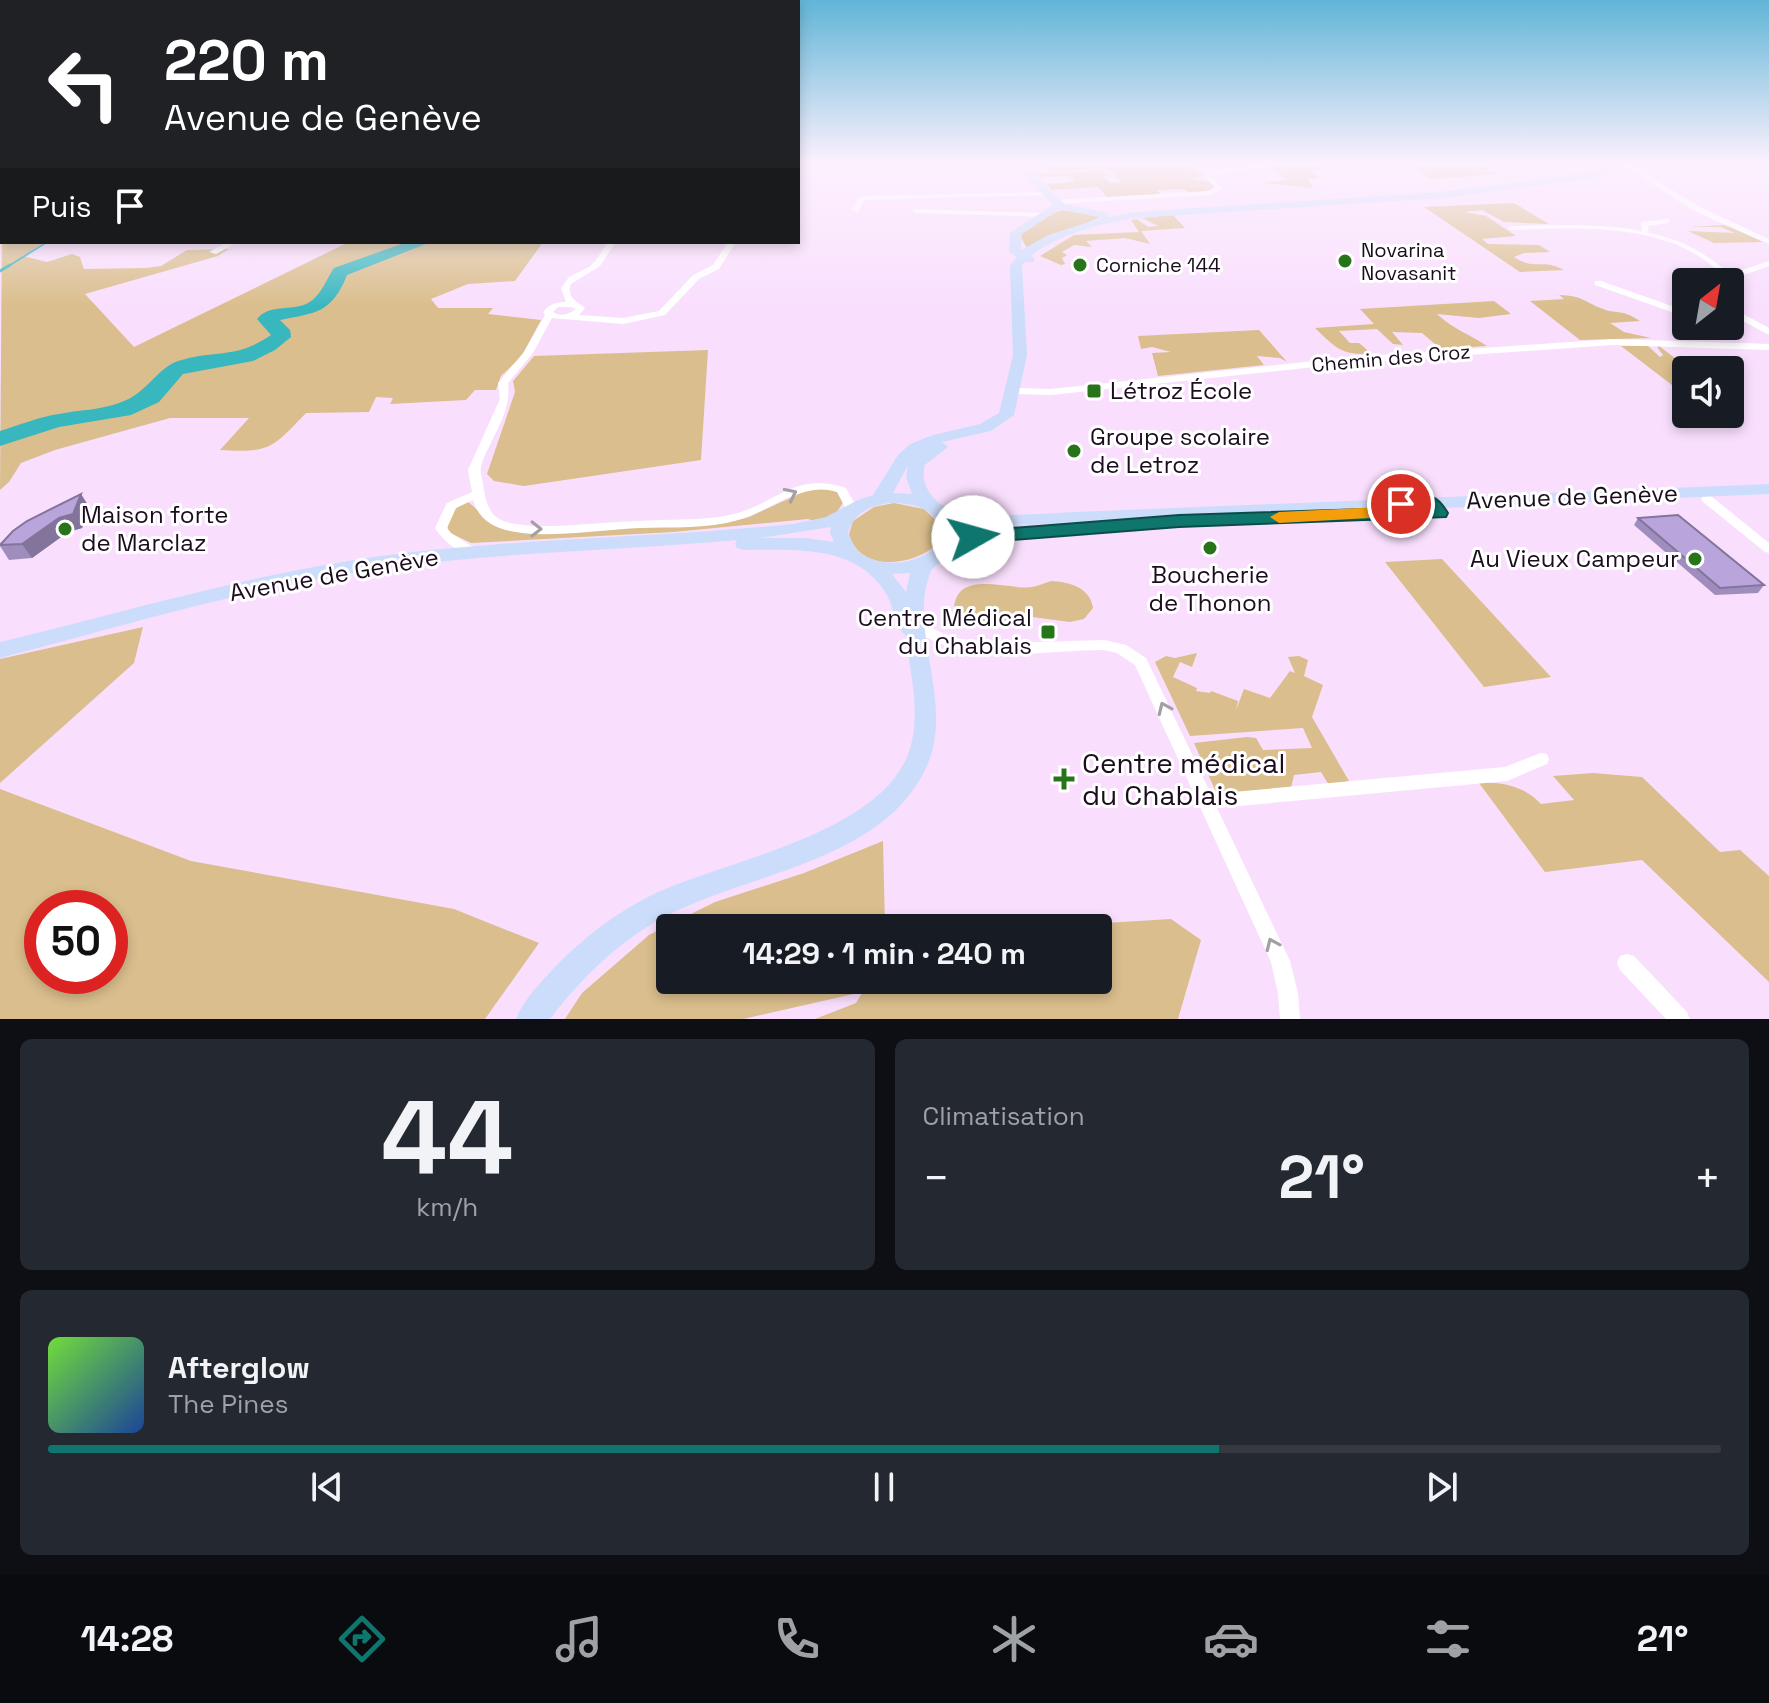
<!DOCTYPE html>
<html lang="fr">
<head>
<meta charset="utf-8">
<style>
	body { margin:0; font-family:"Space Grotesk",sans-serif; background:#242831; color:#f1f3f6; height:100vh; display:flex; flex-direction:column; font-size:30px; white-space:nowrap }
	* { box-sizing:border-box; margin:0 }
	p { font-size:26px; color:#9ea1a6 }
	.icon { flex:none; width:44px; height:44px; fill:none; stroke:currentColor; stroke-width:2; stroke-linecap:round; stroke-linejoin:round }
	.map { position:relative; height:1019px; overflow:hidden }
	.details { display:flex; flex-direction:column; gap:20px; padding:20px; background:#0d0f14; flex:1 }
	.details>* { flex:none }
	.banner { position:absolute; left:0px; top:0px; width:800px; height:244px; box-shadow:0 4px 12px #0003; background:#202124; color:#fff; overflow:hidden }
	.needle { width:52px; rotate:31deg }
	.buttons { position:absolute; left:1672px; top:268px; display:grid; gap:16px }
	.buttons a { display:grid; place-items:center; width:72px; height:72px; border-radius:8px; background:#171b24; box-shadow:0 4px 12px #0003; font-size:40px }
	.speed { position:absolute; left:24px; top:890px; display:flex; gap:16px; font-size:40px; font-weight:700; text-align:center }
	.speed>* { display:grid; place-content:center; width:104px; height:104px; border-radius:50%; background:#171b24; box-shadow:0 4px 12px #0003; line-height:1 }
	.speed .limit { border:12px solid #d22; background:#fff; color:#111 }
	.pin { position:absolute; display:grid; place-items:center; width:68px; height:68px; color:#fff; margin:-34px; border:4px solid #fff; border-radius:50%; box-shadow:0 2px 8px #0007 }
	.me { position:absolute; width:88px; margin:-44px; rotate:83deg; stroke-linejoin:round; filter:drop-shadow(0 0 6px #0008) }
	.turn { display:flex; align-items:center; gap:28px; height:168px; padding:0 32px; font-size:36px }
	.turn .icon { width:104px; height:104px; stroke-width:2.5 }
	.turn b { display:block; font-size:56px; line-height:68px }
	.then { display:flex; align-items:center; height:76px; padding:0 32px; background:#0003; gap:16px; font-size:30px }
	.big { font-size:60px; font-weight:700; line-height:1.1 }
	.details .tile { flex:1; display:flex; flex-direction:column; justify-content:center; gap:12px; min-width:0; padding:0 28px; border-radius:12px; background:#242831 }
	.details .dial { align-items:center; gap:0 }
	.dial b { font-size:104px; line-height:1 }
	.song { display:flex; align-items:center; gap:24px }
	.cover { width:96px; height:96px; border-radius:12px; background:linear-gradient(135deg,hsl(100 70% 55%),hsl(220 70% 35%)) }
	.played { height:8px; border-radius:4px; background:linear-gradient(90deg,#0f766e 70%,#363941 70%) }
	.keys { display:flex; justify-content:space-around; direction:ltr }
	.heat { display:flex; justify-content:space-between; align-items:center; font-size:44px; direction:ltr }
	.details .tiles { flex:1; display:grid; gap:20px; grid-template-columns:1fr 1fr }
	.tile:last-child { grid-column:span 2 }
	.trip { position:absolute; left:656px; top:914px; width:456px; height:80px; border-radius:8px; background:#171b24; box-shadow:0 4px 12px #0003; font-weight:700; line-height:80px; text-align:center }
	.dock { display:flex; height:128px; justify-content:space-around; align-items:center; background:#090b0e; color:#9ea1a6 }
	.dock .icon { width:56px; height:56px }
	.dock .selected { color:#0f766e }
	.dock b { font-size:36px; color:#f1f3f6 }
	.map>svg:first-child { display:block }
	.green { fill:#dabe8d; fill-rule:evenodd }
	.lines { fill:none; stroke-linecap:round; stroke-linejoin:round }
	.stream-far1 { stroke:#38b7be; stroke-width:2 }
	.stream { stroke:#38b7be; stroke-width:3 }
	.river { fill:#38b7be; fill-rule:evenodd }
	.street { fill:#fff; fill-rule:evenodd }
	.secondary { fill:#ccddfb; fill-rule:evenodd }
	.wall { fill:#9f8ebd }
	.shaded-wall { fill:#82749a }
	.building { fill:#b9a5dc; stroke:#82749a; stroke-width:2 }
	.oneway { stroke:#a49ea5 }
	.route { fill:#0f766e; stroke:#0a4d48; stroke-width:2 }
	.slow { fill:#f59e0b }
	.poi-dot { fill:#28741a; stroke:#fff; stroke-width:3 }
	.labels { text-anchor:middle; stroke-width:6; stroke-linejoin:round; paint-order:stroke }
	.far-poi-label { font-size:20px; fill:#1b0c1e; stroke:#fff; text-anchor:start }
	.far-street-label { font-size:20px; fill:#1b0c1e; stroke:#fff }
	.poi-label { font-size:24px; fill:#1b0c1e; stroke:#fff; text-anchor:start }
	.street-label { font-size:24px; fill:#1b0c1e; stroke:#fff }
	.near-poi-label { font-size:28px; fill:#1b0c1e; stroke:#fff; text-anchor:start }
</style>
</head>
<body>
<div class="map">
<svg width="1769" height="1019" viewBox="0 0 1769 1019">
	<rect width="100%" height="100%" fill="#f9dffd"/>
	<g class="green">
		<path d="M 1053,164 L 1188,166 L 1204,176 L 1187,179 L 1206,181 L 1215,186 L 1205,192 L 1190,193 L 1184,189 L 1157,190 L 1161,195 L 1108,198 L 1098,187 L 1052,190 L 1047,184 L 1075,182 L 1069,176 L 1039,177 L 1036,174 L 1101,171 L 1109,175 L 1102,176 L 1110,183 L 1122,182 L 1110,169 L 1049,171 L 1042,166 Z"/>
		<path d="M 1293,164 L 1314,164 L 1327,170 L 1312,172 L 1320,178 L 1307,179 L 1314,188 L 1263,183 L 1288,180 L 1269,168 Z"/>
		<path d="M 1408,164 L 1479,164 L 1500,174 L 1429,179 Z"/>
		<path d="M 1514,203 L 1549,224 L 1504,222 L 1482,210 L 1464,212 L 1486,216 L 1516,236 L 1482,239 L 1488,244 L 1539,245 L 1550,252 L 1524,253 L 1514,257 C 1535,271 1542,258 1564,270 L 1520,272 L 1424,207 Z"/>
		<path d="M 1061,210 L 1103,216 L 1027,248 L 1019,234 L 1027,226 Z"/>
		<path d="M 1173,215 L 1185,228 L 1141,231 L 1150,244 L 1125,238 L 1086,241 L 1092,247 L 1074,245 L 1062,252 L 1067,255 L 1062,258 L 1065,264 L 1061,265 L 1040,256 L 1074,235 L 1139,232 L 1131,220 L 1137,219 L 1148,227 L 1158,226 L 1142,218 Z"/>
		<path d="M 1725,225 L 1728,226 L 1763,242 L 1714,243 L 1688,231 L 1735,233 L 1720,227 L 1689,227 Z"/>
		<path d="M 2,227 L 2,242 L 44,242 L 23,256 L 47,262 L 72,254 L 80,257 L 84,269 L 146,268 L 161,266 L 187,250 L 229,249 L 218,256 L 85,294 L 134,347 L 349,242 L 543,242 L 515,281 L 468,284 L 431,299 L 438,308 L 493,308 L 488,314 L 541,320 L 521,357 L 501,376 L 496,390 L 475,390 L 466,400 L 390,404 L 393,398 L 376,397 L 369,412 L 306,413 C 272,448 271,453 220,450 L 249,418 L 170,418 L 55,450 L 21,463 L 9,482 L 0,490 Z"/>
		<path d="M 1559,295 C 1584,296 1582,301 1603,309 C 1619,315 1620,308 1640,321 L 1610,323 L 1624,332 L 1651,338 L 1580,340 L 1530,301 L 1564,299 Z"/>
		<path d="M 1494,301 L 1511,314 L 1479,318 L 1437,314 C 1453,329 1469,334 1487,346 L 1441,349 L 1422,333 L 1392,332 L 1403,345 L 1393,344 L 1377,329 L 1339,331 L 1350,343 L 1359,343 L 1372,354 C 1341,355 1337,349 1315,328 L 1374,324 L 1360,309 Z"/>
		<path d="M 1259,330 L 1287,362 L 1280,358 L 1257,356 L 1264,365 L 1158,376 L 1152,353 L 1171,352 L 1152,347 L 1141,349 L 1138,336 Z"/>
		<path d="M 1621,346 L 1648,346 L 1660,357 L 1663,355 L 1657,347 L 1659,346 L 1691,370 L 1686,370 L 1686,385 L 1672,385 Z"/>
		<path d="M 708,350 L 701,460 L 524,486 L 494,481 L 487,474 L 515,392 L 513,381 L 534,356 Z"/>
		<path d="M 814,487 L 838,492 L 844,501 L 837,512 L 817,522 L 808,519 L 673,532 L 471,543 L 448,532 C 446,520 456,504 467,501 C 487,517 489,526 517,532 L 729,522 L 749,517 Z"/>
		<path d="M 894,503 L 924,509 L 942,526 L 942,539 C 922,565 860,576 849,534 L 853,521 L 874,507 Z"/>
		<path d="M 1442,559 L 1551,677 L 1484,687 L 1385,562 Z"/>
		<path d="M 1051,581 C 1069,582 1090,587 1093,608 L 1084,619 L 1070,622 L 1025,616 L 984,625 L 964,620 L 954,609 C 956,568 1011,591 1032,587 C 1038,586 1044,583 1051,581 Z"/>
		<path d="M 143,627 L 134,663 L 0,783 L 0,659 Z"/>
		<path d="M 1197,653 L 1192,667 L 1180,662 L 1173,677 L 1197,688 L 1196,691 L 1210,693 L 1211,691 L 1238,701 L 1236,710 L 1244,689 L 1270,698 L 1290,671 L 1295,673 L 1288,657 L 1299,656 L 1308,660 L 1304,676 L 1323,685 L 1312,717 L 1349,781 L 1329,785 L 1321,772 L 1294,775 L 1291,788 L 1226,795 L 1215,790 L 1194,743 L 1247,737 L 1256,738 L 1263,750 L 1312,748 L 1303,728 L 1190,736 L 1155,662 L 1166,656 L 1175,658 Z"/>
		<path d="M 1593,773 L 1642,777 L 1720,852 L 1740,850 L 1769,876 L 1769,982 L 1642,860 L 1545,872 L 1479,783 C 1502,781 1526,787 1541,804 L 1574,800 L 1553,776 Z"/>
		<path d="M 0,789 L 191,861 L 454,909 L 539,943 L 485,1019 L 0,1019 ZM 42,908 L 110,908 L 110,976 L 42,976 Z"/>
		<path d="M 883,841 L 885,928 L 670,928 L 670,980 L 865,980 L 858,993 L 743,1019 L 565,1019 L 582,993 L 649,935 L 715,902 L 804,873 Z"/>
		<path d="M 1171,919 L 1201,940 L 1178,1019 L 815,1019 L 856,1003 L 870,980 L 1098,980 L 1098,928 L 1023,928 Z"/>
	</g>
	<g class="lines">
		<path class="stream-far1" d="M 7,267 L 47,242"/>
		<path class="stream" d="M 0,271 L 10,265"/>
		<path class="river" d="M 407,242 L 431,242 L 347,275 C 332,313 316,313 280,320 L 290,330 L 291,337 L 275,350 L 253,361 L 183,374 L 159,402 L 131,415 L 59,427 L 0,446 L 0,431 C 19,425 39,417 59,414 C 78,410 101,410 119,403 C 147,394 157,368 178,361 C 214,349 235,360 271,335 L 257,319 C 269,304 290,311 306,304 C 320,298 326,280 334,268 Z"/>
		<g class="street">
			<path d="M 1266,164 L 1285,164 L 1212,175 L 1211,176 L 1223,189 L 1210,195 L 1054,204 L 1051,202 L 1054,200 L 1209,191 L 1216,188 L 1204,176 L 1208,172 Z"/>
			<path d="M 1622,164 L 1630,164 L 1700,207 L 1769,239 L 1769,244 L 1694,211 Z"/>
			<path d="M 1047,192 L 1050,194 L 1049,195 L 864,200 L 858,212 L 851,210 L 860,197 L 862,196 Z"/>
			<path d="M 914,209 L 1047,213 L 1051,215 L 1047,217 L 917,213 L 913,211 Z"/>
			<path d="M 1666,219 L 1669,219 L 1669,223 L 1648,226 L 1649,233 C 1681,239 1706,253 1730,274 L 1769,261 L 1769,266 L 1732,279 L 1729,282 L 1721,282 L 1724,277 C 1718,272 1712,265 1706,261 C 1654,223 1573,228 1512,230 L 1508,228 L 1512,226 C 1555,225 1599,223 1642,231 L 1641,222 Z"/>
			<path d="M 0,240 L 2,240 L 2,242 L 6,242 L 0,245 Z"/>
			<path d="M 228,242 L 238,242 L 216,254 L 209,252 Z"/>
			<path d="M 608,242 L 616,242 L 600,266 L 571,284 C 566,297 577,302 585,308 L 579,315 L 623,318 L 659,311 L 693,275 L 713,265 L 728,242 L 736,242 L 719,269 L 699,279 L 665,315 L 623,324 L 552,318 L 533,353 L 508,383 C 512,414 490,438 481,466 C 480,472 482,478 483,484 C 488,520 498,523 533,526 C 568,527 603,522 638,521 C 668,519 700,521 730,515 C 776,505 793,471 846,488 L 858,510 L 856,513 L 848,513 L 837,492 C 802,481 771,511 738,520 C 707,529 672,527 639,528 C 604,530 569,535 533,534 C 508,532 481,528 473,500 L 456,508 L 447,528 L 451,533 L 476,549 L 478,552 L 476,555 C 461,556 443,541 435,528 L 447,503 L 472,492 L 468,470 L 500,399 L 498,383 L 524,352 L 545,315 L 543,312 C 550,304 556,302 566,302 L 561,288 L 569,277 L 589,267 L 596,260 ZM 558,307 L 571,307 L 576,309 C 568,315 561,317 553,312 Z"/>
			<path d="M 1595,281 L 1601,281 L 1686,311 L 1686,317 L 1595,285 Z"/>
			<path d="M 1730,307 L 1769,328 L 1769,335 L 1730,314 Z"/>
			<path d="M 1613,339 L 1769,344 L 1769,350 L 1613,345 L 1352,363 L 1051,395 L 1014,394 L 1009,391 L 1014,388 L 1051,389 L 1352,357 Z"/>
			<path d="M 1707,495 L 1711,496 L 1769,543 L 1769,553 L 1765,552 L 1703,502 L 1701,499 L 1703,496 Z"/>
			<path d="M 915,620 L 942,633 L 960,639 L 1006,643 L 1104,640 L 1126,645 L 1146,658 L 1211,794 L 1505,767 L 1541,753 L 1547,754 L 1549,759 L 1547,764 L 1507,781 L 1217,808 L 1290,961 L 1298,993 L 1300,1019 L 1280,1019 L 1278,993 L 1271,962 L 1135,665 L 1117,653 L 1104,650 C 1048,650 985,664 932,640 C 924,637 917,632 910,628 L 908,625 L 910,622 Z"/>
			<path d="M 1627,954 L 1634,956 L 1687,1012 L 1690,1019 L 1666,1019 L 1620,970 L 1617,963 L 1620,956 Z"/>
		</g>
		<g class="secondary">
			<path d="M 1012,164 L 1023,164 L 1065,204 L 1108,213 L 1108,217 L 1135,212 L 1443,192 L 1588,173 L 1616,164 L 1631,164 L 1589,179 L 1443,198 L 1135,218 C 1099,224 1061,233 1031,256 L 1035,259 L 1033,262 L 1025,262 L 1022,266 L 1027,355 L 1014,415 L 991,431 L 942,442 L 948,447 L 925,465 C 919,484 933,502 950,509 C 974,520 1047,513 1076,512 L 1769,484 L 1769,494 L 1076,524 L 976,525 L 958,522 L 963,535 C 980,530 1044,518 1056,530 C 1043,544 985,538 963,547 C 953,551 940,562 932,569 C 904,630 959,704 924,772 C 877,865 739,874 657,921 C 615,945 580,980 550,1019 L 516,1019 C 524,999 541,982 556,966 C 585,936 617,912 654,894 C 725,860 889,833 911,745 C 920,710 910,672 906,636 C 894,625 894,605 885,592 C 855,544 793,550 744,550 L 737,548 L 735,544 L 737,540 C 616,551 494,552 373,570 C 247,588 124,626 0,658 L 0,642 C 124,612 247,575 374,557 C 513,538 653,538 793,524 L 826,517 L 858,500 L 873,495 L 898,455 L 910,444 L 933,435 L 980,424 L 999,413 L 1013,355 L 1010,266 L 1017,257 L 1009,252 L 1010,233 L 1053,205 ZM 1060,209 L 1102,218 L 1048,235 L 1021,250 L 1022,234 ZM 908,465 L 906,477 L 912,494 L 893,493 ZM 889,503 C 916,503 933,508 945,533 C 934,563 881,573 857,550 C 853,546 851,538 848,533 C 854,513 869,506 889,503 ZM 831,527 L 830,533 L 834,542 L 806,538 L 761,538 ZM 910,573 L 906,592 L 892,574 Z"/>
			<rect x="0" y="199" width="2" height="6"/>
		</g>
	</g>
	<g class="wall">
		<path d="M 90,508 L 82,528 L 68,532 L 32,558 L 9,560 L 0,546 L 0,545 Z"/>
		<path d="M 1638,518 L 1764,585 L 1758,593 L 1715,595 L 1634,525 Z"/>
	</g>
	<path class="shaded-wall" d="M 81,494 L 90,508 L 82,528 L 68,532 L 32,558 L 22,544 L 59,518 Z"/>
	<g class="building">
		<path d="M 81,494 L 73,514 L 59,518 L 22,544 L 0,545 L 13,531 L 27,521 Z"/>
		<path d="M 1678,515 L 1764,585 L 1720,588 L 1638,518 Z"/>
	</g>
	<defs><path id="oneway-chevron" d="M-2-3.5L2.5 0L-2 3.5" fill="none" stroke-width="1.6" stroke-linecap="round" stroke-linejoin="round" transform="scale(2)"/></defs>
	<g class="oneway">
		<use href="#oneway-chevron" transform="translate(791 494) rotate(-26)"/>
		<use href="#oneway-chevron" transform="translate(536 529) rotate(1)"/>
		<use href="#oneway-chevron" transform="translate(1164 708) rotate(-114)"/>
		<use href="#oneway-chevron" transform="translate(1272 944) rotate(-114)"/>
	</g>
	<linearGradient id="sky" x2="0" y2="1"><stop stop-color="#61b5d7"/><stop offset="0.53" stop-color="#fcf1fe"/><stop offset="1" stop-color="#fcf1fe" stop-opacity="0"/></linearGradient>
	<rect width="1769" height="307" fill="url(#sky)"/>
	<path class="route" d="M 1429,496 C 1438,498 1443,505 1448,513 L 1446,517 L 1179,527 L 973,543 L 964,537 L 973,531 L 1179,515 L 1396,508 L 1392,504 L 1395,501 Z"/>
	<path class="slow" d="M 1381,507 L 1387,509 L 1390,513 L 1387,517 L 1279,523 L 1270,517 L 1279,512 Z"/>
	<g class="poi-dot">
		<circle cx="1345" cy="261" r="8"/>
		<circle cx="1080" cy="265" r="8"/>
		<rect x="1086" y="383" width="16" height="16" rx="4"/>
		<circle cx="1074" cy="451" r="8"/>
		<circle cx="65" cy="529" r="8"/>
		<circle cx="1210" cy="548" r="8"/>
		<circle cx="1695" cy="559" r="8"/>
		<rect x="1040" y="624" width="16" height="16" rx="4"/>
		<path d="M1060 767h8v8h8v8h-8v8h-8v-8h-8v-8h8z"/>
	</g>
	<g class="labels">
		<g class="far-poi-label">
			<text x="1361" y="257">Novarina<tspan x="1361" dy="23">Novasanit</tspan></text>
			<text x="1096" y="272">Corniche 144</text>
		</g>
		<g class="far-street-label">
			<text transform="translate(1391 358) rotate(-5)" y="7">Chemin des Croz</text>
		</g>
		<g class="poi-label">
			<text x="1110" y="399">Létroz École</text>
			<text x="1090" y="445">Groupe scolaire<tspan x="1090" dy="28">de Letroz</tspan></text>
			<text x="81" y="523">Maison forte<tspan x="81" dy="28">de Marclaz</tspan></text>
			<text x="1679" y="567" text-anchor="end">Au Vieux Campeur</text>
			<text x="1210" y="583" text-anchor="middle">Boucherie<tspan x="1210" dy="28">de Thonon</tspan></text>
			<text x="1032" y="626" text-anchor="end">Centre Médical<tspan x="1032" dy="28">du Chablais</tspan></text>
		</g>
		<g class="street-label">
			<text transform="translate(1572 497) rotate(-2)" y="8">Avenue de Genève</text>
			<text transform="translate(334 575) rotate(-10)" y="8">Avenue de Genève</text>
		</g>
		<g class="near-poi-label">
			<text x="1082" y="773">Centre médical<tspan x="1082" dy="32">du Chablais</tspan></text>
		</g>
	</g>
</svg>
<div class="buttons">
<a><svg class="needle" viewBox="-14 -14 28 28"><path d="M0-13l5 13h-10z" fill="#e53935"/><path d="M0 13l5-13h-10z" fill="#9ea1a6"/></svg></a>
<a><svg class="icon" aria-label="sound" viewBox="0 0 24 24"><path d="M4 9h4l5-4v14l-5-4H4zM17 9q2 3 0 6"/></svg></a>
</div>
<div class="speed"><div class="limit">50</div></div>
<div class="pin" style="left:1401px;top:504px;background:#d93025"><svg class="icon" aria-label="arrive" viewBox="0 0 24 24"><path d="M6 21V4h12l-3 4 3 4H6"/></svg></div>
<svg class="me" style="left:973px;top:537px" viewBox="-20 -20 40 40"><circle r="19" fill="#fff"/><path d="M0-13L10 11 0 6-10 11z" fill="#0f766e"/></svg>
<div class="trip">14:29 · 1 min · 240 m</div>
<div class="banner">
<div class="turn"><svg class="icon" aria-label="left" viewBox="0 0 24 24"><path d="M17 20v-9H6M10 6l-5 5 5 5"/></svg><div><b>220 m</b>Avenue de Genève</div></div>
<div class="then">Puis<svg class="icon" aria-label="arrive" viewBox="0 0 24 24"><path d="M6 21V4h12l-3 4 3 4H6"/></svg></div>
</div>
</div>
<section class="details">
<div class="tiles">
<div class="tile dial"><b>44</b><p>km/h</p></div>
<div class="tile"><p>Climatisation</p>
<div class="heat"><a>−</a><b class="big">21°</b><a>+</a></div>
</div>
<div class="tile">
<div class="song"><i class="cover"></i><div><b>Afterglow</b><p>The Pines</p></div></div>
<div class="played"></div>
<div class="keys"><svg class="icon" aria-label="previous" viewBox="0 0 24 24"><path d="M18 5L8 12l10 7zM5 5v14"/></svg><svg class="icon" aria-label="pause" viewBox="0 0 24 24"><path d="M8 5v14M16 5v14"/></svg><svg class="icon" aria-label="next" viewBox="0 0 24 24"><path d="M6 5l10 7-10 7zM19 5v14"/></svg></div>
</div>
</div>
</section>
<nav class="dock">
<b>14:28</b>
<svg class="icon selected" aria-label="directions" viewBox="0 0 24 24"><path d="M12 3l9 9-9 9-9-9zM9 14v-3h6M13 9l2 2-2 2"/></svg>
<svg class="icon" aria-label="music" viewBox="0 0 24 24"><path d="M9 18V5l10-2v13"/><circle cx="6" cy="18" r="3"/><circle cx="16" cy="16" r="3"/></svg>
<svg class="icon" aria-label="phone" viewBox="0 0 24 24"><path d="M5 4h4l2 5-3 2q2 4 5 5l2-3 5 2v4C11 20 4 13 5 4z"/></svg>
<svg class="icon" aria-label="climate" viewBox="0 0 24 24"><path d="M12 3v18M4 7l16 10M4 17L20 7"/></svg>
<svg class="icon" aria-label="car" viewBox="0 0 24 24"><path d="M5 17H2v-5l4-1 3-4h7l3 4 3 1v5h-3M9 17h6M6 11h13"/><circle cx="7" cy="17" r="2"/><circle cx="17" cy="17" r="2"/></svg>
<svg class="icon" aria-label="filters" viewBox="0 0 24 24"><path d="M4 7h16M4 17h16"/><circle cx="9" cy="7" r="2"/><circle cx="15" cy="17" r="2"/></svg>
<b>21°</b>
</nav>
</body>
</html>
